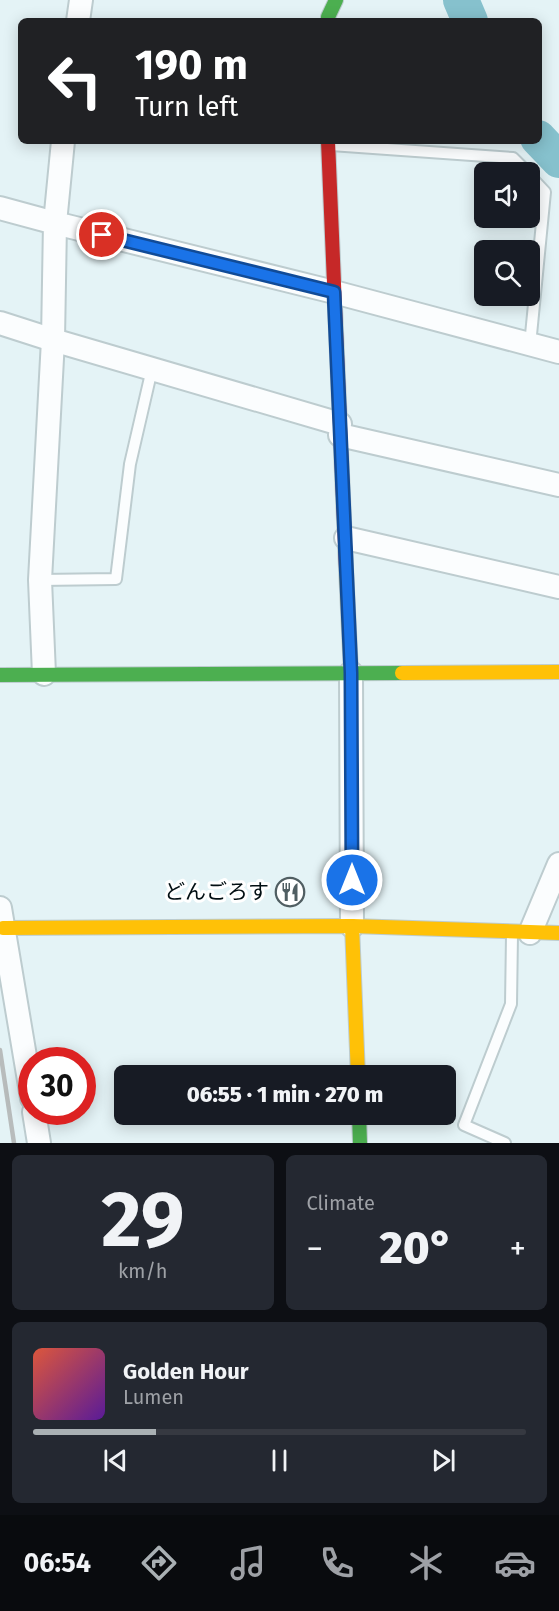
<!DOCTYPE html>
<html lang="en">
<head>
<meta charset="utf-8">
<style>
	body { margin:0; font-family:"Fira Sans","Noto Sans JP",sans-serif; background:#242831; color:#f1f3f6; height:100vh; display:flex; flex-direction:column; font-size:22px; white-space:nowrap }
	* { box-sizing:border-box; margin:0 }
	p { font-size:20px; color:#9ea1a6 }
	.icon { flex:none; width:33px; height:33px; fill:none; stroke:currentColor; stroke-width:2; stroke-linecap:round; stroke-linejoin:round }
	.map { position:relative; height:1143px; overflow:hidden }
	.drawer { display:flex; flex-direction:column; gap:12px; padding:12px; background:#0d0f14; flex:1 }
	.drawer>* { flex:none }
	.guide { position:absolute; left:18px; top:18px; width:524px; height:126px; border-radius:9px; box-shadow:0 3px 15px #0003; background:#202124; color:#fff; overflow:hidden }
	.buttons { position:absolute; left:474px; top:162px; display:grid; gap:12px }
	.buttons a { display:grid; place-items:center; width:66px; height:66px; border-radius:9px; background:#171b24; box-shadow:0 3px 15px #0003; font-size:30px }
	.speed { position:absolute; left:18px; top:1047px; display:flex; gap:12px; font-size:30px; font-weight:700; text-align:center }
	.speed>* { display:grid; place-content:center; width:78px; height:78px; border-radius:50%; background:#171b24; box-shadow:0 3px 15px #0003; line-height:1 }
	.speed .limit { border:9px solid #d22; background:#fff; color:#111 }
	.pin { position:absolute; display:grid; place-items:center; width:51px; height:51px; color:#fff; margin:-26px; border:3px solid #fff; border-radius:50%; box-shadow:0 2px 6px #0007 }
	.me { position:absolute; width:66px; margin:-33px; rotate:0deg; stroke-linejoin:round; filter:drop-shadow(0 0 4px #0008) }
	.turn { display:flex; align-items:center; gap:21px; height:126px; padding:0 18px; font-size:27px }
	.turn .icon { width:78px; height:78px; stroke-width:2.5 }
	.turn b { display:block; font-size:42px; line-height:51px }
	.big { font-size:45px; font-weight:800; line-height:1.1 }
	.drawer .card { flex:1; display:flex; flex-direction:column; justify-content:center; gap:9px; min-width:0; padding:0 21px; border-radius:9px; background:#242831 }
	.drawer .dial { align-items:center; gap:0 }
	.dial b { font-size:78px; line-height:1 }
	.song { display:flex; align-items:center; gap:18px }
	.cover { width:72px; height:72px; border-radius:9px; background:linear-gradient(135deg,hsl(10 70% 55%),hsl(270 70% 35%)) }
	.played { height:6px; border-radius:3px; background:linear-gradient(90deg,#a9b0b3 25%,#363941 25%) }
	.keys { display:flex; justify-content:space-around; direction:ltr }
	.heat { display:flex; justify-content:space-between; align-items:center; font-size:33px; direction:ltr }
	.drawer .tiles { flex:1; display:grid; gap:12px; grid-template-columns:1fr 1fr }
	.card:last-child { grid-column:span 2 }
	.trip { position:absolute; left:114px; top:1065px; width:342px; height:60px; border-radius:9px; background:#171b24; box-shadow:0 3px 15px #0003; font-weight:800; line-height:60px; text-align:center }
	.tab-bar { display:flex; height:96px; justify-content:space-around; align-items:center; background:#090b0e; color:#9ea1a6 }
	.tab-bar .icon { width:42px; height:42px }
	.tab-bar .active { color:#a9b0b3 }
	.tab-bar b { font-size:27px; color:#f1f3f6 }
	.map>svg:first-child { display:block }
	.lines { fill:none; stroke-linecap:round; stroke-linejoin:round }
	.river { stroke:#86c1cd; stroke-width:36 }
	.lane-casing { stroke:#bdcccf; stroke-width:14 }
	.street-casing { stroke:#bdcccf; stroke-width:26 }
	.fast-casing { stroke:#bdcccf; stroke-width:16 }
	.slow-casing { stroke:#bdcccf; stroke-width:16 }
	.jam-casing { stroke:#bdcccf; stroke-width:16 }
	.lane { stroke:#fbfdfe; stroke-width:10 }
	.street { stroke:#fbfdfe; stroke-width:22 }
	.fast { stroke:#4caf50; stroke-width:14 }
	.slow { stroke:#ffc107; stroke-width:14 }
	.jam { stroke:#c62828; stroke-width:14 }
	.rail { stroke:#b8bcbc; stroke-width:4.5 }
	.route-casing { stroke:#114b97; stroke-width:15 }
	.route { stroke:#1a73e8; stroke-width:10 }
	.labels { text-anchor:middle; stroke-width:6; stroke-linejoin:round; paint-order:stroke }
	.poi-label { font-size:21px; fill:#010e12; stroke:#fff; text-anchor:end }
</style>
</head>
<body>
<div class="map">
<svg width="559" height="1143" viewBox="0 0 559 1143">
	<rect width="100%" height="100%" fill="#e4f3f6"/>
	<g class="lines">
		<g class="river">
			<path d="M 461,0 L 470,21"/>
			<path d="M 538,138 L 559,160"/>
		</g>
		<g class="lane-casing">
			<g id="lane">
				<path d="M 331,145 L 513,158 L 527,172"/>
				<path d="M 530,176 L 545,192 L 530,345"/>
				<path d="M 40,580 L 116,579 L 130,464 L 152,369"/>
				<path d="M 505,1143 L 464,1125 L 511,1004 L 512,935"/>
			</g>
		</g>
		<g class="street-casing">
			<g id="street">
				<path d="M 78,21 L 81,0"/>
				<path d="M 63,141 L 55,223 L 334,292 L 559,352"/>
				<path d="M 0,208 L 55,223 L 53,340 L 40,580 L 44,674"/>
				<path d="M 0,323 L 53,340 L 340,424"/>
				<path d="M 340,435 L 559,485"/>
				<path d="M 346,538 L 559,587"/>
				<path d="M 351,673 L 352,926"/>
				<path d="M 0,908 L 32,1098"/>
				<path d="M 530,933 L 559,864"/>
				<path d="M 34,1112 L 39,1143"/>
			</g>
		</g>
		<g class="fast-casing">
			<g id="fast">
				<path d="M 328,21 L 328,17 L 336,0"/>
				<path d="M 0,675 L 402,673"/>
				<path d="M 359,1114 L 360,1143"/>
			</g>
		</g>
		<g class="slow-casing">
			<g id="slow">
				<path d="M 346,568 L 351,673"/>
				<path d="M 402,673 L 559,672"/>
				<path d="M 352,926 L 358,1076"/>
				<path d="M 3,928 L 352,926 L 559,933"/>
			</g>
		</g>
		<g class="jam-casing">
			<path id="jam" d="M 328,141 L 346,568"/>
		</g>
		<use href="#lane" class="lane"/>
		<use href="#street" class="street"/>
		<use href="#fast" class="fast"/>
		<use href="#slow" class="slow"/>
		<use href="#jam" class="jam"/>
		<path class="rail" d="M 0,1050 L 14,1143"/>
	</g>
	<g class="lines">
		<g class="route-casing">
			<path id="route" d="M 102,235 L 334,292 L 351,673 L 352,880"/>
		</g>
		<use href="#route" class="route"/>
	</g>
	<defs>
		<g id="restaurant-ring" transform="scale(1.5)"><circle r="9.5" fill="#fff" stroke="#505e62" stroke-width="1.5"/><path d="M-5-6h1v4h1v-4h1v4h1v-4h1v5L-1.5 .5V6h-2V.5L-5-1ZM5-6V6H3V1.5H1.5Q1.5-4 5-6Z" fill="#505e62"/></g>
	</defs>
	<g fill-rule="evenodd">
		<use href="#restaurant-ring" x="290" y="892"/>
	</g>
	<g class="labels">
		<g class="poi-label">
			<text x="269" y="899">どんごろす</text>
		</g>
	</g>
</svg>
<div class="buttons">
<a><svg class="icon" aria-label="sound" viewBox="0 0 24 24"><path d="M4 9h4l5-4v14l-5-4H4zM17 9q2 3 0 6"/></svg></a>
<a><svg class="icon" aria-label="search" viewBox="0 0 24 24"><circle cx="10" cy="10" r="6"/><path d="M15 15l6 6"/></svg></a>
</div>
<div class="speed"><div class="limit">30</div></div>
<div class="pin" style="left:102px;top:235px;background:#d93025"><svg class="icon" aria-label="arrive" viewBox="0 0 24 24"><path d="M6 21V4h12l-3 4 3 4H6"/></svg></div>
<svg class="me" style="left:352px;top:880px" viewBox="-20 -20 40 40"><circle r="17" fill="#1a73e8" stroke="#fff" stroke-width="3"/><path d="M0-11L8 9 0 5-8 9z" fill="#fff"/></svg>
<div class="trip">06:55 · 1 min · 270 m</div>
<div class="guide">
<div class="turn"><svg class="icon" aria-label="left" viewBox="0 0 24 24"><path d="M17 20v-9H6M10 6l-5 5 5 5"/></svg><div><b>190 m</b>Turn left</div></div>
</div>
</div>
<section class="drawer">
<div class="tiles">
<div class="card dial"><b>29</b><p>km/h</p></div>
<div class="card"><p>Climate</p>
<div class="heat"><a>−</a><b class="big">20°</b><a>+</a></div>
</div>
<div class="card">
<div class="song"><i class="cover"></i><div><b>Golden Hour</b><p>Lumen</p></div></div>
<div class="played"></div>
<div class="keys"><svg class="icon" aria-label="previous" viewBox="0 0 24 24"><path d="M18 5L8 12l10 7zM5 5v14"/></svg><svg class="icon" aria-label="pause" viewBox="0 0 24 24"><path d="M8 5v14M16 5v14"/></svg><svg class="icon" aria-label="next" viewBox="0 0 24 24"><path d="M6 5l10 7-10 7zM19 5v14"/></svg></div>
</div>
</div>
</section>
<nav class="tab-bar">
<b>06:54</b>
<svg class="icon active" aria-label="directions" viewBox="0 0 24 24"><path d="M12 3l9 9-9 9-9-9zM9 14v-3h6M13 9l2 2-2 2"/></svg>
<svg class="icon" aria-label="music" viewBox="0 0 24 24"><path d="M9 18V5l10-2v13"/><circle cx="6" cy="18" r="3"/><circle cx="16" cy="16" r="3"/></svg>
<svg class="icon" aria-label="phone" viewBox="0 0 24 24"><path d="M5 4h4l2 5-3 2q2 4 5 5l2-3 5 2v4C11 20 4 13 5 4z"/></svg>
<svg class="icon" aria-label="climate" viewBox="0 0 24 24"><path d="M12 3v18M4 7l16 10M4 17L20 7"/></svg>
<svg class="icon" aria-label="car" viewBox="0 0 24 24"><path d="M5 17H2v-5l4-1 3-4h7l3 4 3 1v5h-3M9 17h6M6 11h13"/><circle cx="7" cy="17" r="2"/><circle cx="17" cy="17" r="2"/></svg>
</nav>
</body>
</html>
